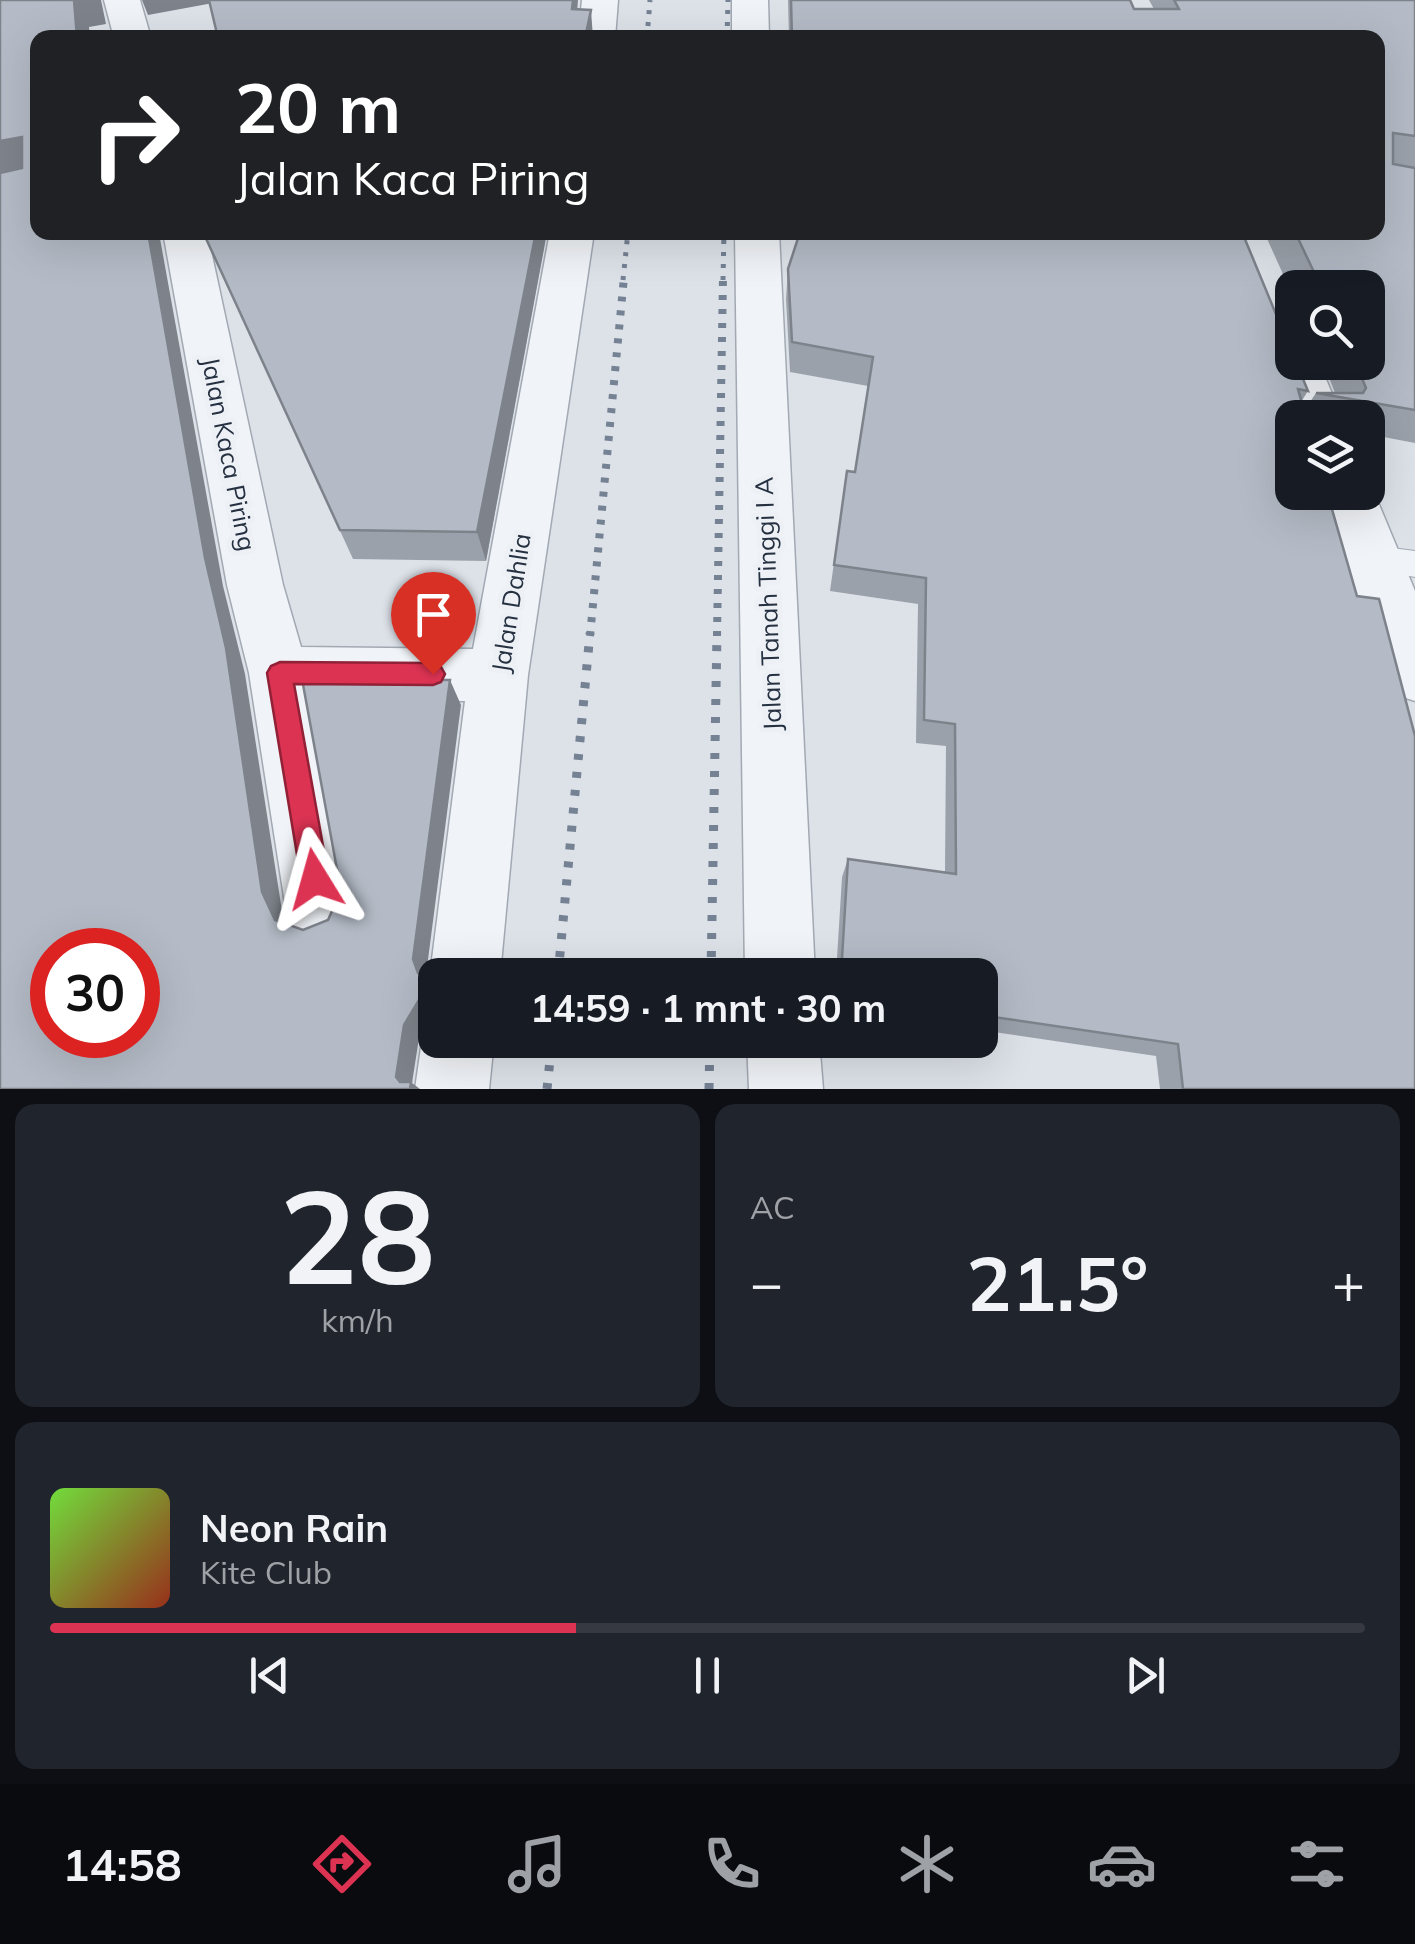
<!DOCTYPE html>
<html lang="id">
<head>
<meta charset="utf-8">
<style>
	body { margin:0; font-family:Mulish,sans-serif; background:#20242c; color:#f1f3f6; height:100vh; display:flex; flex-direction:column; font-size:38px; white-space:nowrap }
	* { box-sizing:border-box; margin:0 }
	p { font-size:32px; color:#9ea1a6 }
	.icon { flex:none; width:55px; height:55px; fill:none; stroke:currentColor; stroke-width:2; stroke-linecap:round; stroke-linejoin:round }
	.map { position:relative; height:1089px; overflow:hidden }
	.details { display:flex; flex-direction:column; gap:15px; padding:15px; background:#0d0f14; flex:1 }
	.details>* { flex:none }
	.banner { position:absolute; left:30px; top:30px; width:1355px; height:210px; border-radius:20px; box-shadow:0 10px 40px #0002; background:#202124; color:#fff; overflow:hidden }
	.controls { position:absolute; left:1275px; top:270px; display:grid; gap:20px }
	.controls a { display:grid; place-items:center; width:110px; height:110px; border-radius:20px; background:#171b24; box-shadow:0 10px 40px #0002; font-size:50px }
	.speed { position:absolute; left:30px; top:928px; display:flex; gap:20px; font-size:50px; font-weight:700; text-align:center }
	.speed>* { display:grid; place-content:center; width:130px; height:130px; border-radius:50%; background:#171b24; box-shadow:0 10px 40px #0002; line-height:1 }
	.speed .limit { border:15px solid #d22; background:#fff; color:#111 }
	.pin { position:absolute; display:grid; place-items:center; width:85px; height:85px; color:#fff; margin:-102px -42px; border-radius:50% 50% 50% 0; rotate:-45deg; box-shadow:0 0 10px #0007 }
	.pin .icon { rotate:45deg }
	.me { position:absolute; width:110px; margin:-55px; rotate:352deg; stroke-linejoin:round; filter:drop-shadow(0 0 8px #0008) }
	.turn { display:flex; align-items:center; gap:35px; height:210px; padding:0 40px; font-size:45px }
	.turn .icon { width:130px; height:130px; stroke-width:2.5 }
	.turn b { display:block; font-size:70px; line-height:85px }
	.big { font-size:75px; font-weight:700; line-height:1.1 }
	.details .widget { flex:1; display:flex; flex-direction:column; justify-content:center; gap:15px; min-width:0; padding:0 35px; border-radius:20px; background:#20242c }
	.details .dial { align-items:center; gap:0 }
	.dial b { font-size:130px; line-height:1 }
	.song { display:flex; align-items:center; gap:30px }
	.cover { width:120px; height:120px; border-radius:15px; background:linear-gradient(135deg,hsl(100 70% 55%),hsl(10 70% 35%)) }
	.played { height:10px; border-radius:5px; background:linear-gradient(90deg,#dd3353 40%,#363941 40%) }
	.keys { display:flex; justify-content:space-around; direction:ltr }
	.heat { display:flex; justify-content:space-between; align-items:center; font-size:55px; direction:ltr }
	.details .tiles { flex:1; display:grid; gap:15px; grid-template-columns:1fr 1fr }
	.widget:last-child { grid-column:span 2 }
	.trip { position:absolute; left:418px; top:958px; width:580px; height:100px; border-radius:20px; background:#171b24; box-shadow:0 10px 40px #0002; font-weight:700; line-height:100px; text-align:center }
	.menu { display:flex; height:160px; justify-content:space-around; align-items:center; background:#090b0e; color:#9ea1a6 }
	.menu .icon { width:70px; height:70px }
	.menu .active { color:#dd3353 }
	.menu b { font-size:45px; color:#f1f3f6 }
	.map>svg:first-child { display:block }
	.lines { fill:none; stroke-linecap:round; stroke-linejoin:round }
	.service-casing { stroke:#a2a9b3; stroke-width:2 }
	.minor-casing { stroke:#a2a9b3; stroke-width:3 }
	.tertiary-casing { stroke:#a2a9b3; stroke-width:3 }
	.service { fill:#f0f3f7; fill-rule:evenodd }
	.minor { fill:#f0f3f7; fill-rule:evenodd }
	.tertiary { fill:#f0f3f7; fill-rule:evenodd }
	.rail-far2 { stroke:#758294; stroke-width:5; stroke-dasharray:4 8; stroke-linecap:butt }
	.rail-far1 { stroke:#758294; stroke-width:8; stroke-dasharray:5 9; stroke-linecap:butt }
	.rail { stroke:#758294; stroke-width:9; stroke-dasharray:6 12; stroke-linecap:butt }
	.wall { fill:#9ba1aa }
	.shaded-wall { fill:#7e838b }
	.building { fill:#b4bbc6; stroke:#7e838b; stroke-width:2.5; fill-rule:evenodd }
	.route { fill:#dd3353; stroke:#902136; stroke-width:2.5 }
	.labels { text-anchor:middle; stroke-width:10; stroke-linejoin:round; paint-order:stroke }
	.street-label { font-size:25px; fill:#253041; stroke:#edf1f6 }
</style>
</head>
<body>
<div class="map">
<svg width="1415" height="1089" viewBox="0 0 1415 1089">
	<rect width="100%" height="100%" fill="#dde2e9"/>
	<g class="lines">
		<g class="service-casing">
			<path id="service" d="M 1376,546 L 1415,551 L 1415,577 L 1365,568 L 1361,559 L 1365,550 Z"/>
		</g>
		<g class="minor-casing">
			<g id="minor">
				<path d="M 104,0 L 140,0 L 151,38 L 114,38 Z"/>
				<path d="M 582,0 L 618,0 L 615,38 L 578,38 Z"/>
				<path d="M 732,0 L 768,0 L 769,38 L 732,38 Z"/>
				<path d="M 163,232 L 207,232 L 283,585 L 301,647 L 473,649 L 550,232 L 594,232 L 528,675 L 500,975 L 435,975 L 435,987 L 430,975 L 465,701 L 314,700 L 354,910 L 344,934 L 320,944 L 296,934 L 286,910 L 249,673 L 227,585 Z"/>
				<path d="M 735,232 L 779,232 L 815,975 L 745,975 Z"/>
				<path d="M 435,1013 L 435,1040 L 494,1040 L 489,1089 L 415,1089 L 422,1040 Z"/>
				<path d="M 747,1040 L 819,1040 L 823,1089 L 749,1089 Z"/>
			</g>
		</g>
		<g class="tertiary-casing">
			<g id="tertiary">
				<path d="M 1292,345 L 1292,362 L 1319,362 L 1342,418 L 1292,419 L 1271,362 L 1278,350 Z"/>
				<path d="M 1368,478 L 1415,591 L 1415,701 L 1394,694 C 1364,630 1348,558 1322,492 L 1368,492 Z"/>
			</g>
		</g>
		<use href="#service" class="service"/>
		<use href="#minor" class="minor"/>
		<use href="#tertiary" class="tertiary"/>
		<g class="rail-far2">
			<path d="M 647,38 L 650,0"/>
			<path d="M 727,38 L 728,0"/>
			<path d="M 623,280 L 628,232"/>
			<path d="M 723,280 L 724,232"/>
		</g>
		<g class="rail-far1">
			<path d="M 590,636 L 624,277"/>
			<path d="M 717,636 L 723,277"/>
		</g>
		<g class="rail">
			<path d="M 558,975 L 590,633"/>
			<path d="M 711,975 L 717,633"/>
			<path d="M 547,1089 L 552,1040"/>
			<path d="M 709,1089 L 710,1040"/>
		</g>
	</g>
	<g class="wall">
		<path d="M 788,0 L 1130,0 L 1134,9 L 1154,9 L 1149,0 L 1415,0 L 1415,443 L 1368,434 L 1368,418 L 1292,418 L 1415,1089 L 1160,1089 L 1156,1056 L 980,1030 L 980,975 L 836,975 L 842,877 L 848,859 L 945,872 L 946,746 L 916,743 L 918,604 L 830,591 L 847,471 L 855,472 L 868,386 L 790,372 L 786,299 L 788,269 L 1308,391 L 1301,402 L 1304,411 L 1316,393 L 1335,393 L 1323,362 L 1368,362 L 1368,288 L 1292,288 L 1292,294 L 1264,232 L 1378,232 L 1378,38 L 789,38 Z"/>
		<path d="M 203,232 L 547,232 L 486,561 L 353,559 Z"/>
	</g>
	<g class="shaded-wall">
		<path d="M 74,0 L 101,0 L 106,24 L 89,27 L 90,38 L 77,38 Z"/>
		<path d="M 142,0 L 212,0 L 213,3 L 148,15 Z"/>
		<path d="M 573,0 L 578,0 L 575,38 L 572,9 Z"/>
		<path d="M 591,10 L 593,38 L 585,38 Z"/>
		<path d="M 22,137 L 38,164 L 0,177 L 0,141 Z"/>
		<path d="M 148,232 L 159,233 L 223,586 L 245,674 L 282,911 L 295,937 L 275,920 L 262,892 Z"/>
		<path d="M 536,232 L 547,232 L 486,561 L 477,532 Z"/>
		<path d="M 450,680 L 461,705 L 426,975 L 435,987 L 435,1010 L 419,1038 L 412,1083 L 420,1089 L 410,1089 L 396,1077 L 404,1025 L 418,973 L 413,959 Z"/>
	</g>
	<g class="building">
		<path d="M 0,0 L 74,0 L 77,38 L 38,38 L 38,232 L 148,232 L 205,558 L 226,648 L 262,892 L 275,920 L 303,930 L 328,920 L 341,891 L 302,679 L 450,680 L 413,959 L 418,973 L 424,975 L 422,995 L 404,1025 L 396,1077 L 400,1082 L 411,1082 L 410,1089 L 0,1089 L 0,173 L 22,168 L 22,137 L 0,141 ZM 52,950 L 138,950 L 138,1035 L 52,1035 Z"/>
		<path d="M 209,0 L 573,0 L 572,9 L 591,10 L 585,38 L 218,38 Z"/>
		<path d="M 791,0 L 1130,0 L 1134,9 L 1179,9 L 1174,0 L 1415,0 L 1415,136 L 1393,133 L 1393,164 L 1415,168 L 1415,410 L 1316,393 L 1363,393 L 1366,388 L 1355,362 L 1368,362 L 1368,288 L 1313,288 L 1313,270 L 1295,232 L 1378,232 L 1378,38 L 792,38 Z"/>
		<path d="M 203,232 L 536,232 L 477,532 L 340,530 Z"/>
		<path d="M 800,232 L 1242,232 L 1292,353 L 1292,362 L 1296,362 L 1308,391 L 1298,389 L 1306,418 L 1292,418 L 1292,492 L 1327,492 L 1357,596 L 1379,599 L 1415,736 L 1415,1089 L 1183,1089 L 1178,1044 L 980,1015 L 980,975 L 841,975 L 848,859 L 956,874 L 955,724 L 924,720 L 926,578 L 834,565 L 847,471 L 855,472 L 873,357 L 792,342 L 788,269 Z"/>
	</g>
	<path class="route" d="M 280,662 L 433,663 L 441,667 L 445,674 L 441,682 L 433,685 L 294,684 L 329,879 L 325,889 L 315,893 L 305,889 L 301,879 L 267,673 L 271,666 Z"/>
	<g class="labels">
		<g class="street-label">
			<text transform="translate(229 454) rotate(79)" y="9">Jalan Kaca Piring</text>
			<text transform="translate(511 603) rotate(-81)" y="9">Jalan Dahlia</text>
			<text transform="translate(768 604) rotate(-92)" y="9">Jalan Tanah Tinggi I A</text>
		</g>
	</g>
</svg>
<div class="controls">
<a><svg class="icon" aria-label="search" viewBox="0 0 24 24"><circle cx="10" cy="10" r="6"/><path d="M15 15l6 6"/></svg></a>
<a><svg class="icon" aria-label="layers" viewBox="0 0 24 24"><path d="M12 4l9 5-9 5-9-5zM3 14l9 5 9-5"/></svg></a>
</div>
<div class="speed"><div class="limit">30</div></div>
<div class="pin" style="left:433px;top:674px;background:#d93025"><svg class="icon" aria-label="arrive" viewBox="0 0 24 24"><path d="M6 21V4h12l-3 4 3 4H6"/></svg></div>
<svg class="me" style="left:315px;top:879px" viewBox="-20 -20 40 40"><path d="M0-17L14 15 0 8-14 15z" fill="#dd3353" stroke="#fff" stroke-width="4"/></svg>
<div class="trip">14:59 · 1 mnt · 30 m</div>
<div class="banner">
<div class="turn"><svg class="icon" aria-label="right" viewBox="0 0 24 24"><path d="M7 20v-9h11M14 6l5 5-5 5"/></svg><div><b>20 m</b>Jalan Kaca Piring</div></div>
</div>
</div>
<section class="details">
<div class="tiles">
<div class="widget dial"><b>28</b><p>km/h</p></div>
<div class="widget"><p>AC</p>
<div class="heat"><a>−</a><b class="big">21.5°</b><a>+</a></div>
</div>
<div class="widget">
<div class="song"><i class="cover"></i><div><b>Neon Rain</b><p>Kite Club</p></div></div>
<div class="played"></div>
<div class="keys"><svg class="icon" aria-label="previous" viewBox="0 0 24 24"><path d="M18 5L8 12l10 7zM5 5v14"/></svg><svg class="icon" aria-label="pause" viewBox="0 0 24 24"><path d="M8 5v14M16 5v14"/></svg><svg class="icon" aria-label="next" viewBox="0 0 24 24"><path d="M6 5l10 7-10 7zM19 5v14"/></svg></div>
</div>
</div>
</section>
<nav class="menu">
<b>14:58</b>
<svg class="icon active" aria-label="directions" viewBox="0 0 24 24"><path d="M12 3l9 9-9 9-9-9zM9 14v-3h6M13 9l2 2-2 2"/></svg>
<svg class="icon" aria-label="music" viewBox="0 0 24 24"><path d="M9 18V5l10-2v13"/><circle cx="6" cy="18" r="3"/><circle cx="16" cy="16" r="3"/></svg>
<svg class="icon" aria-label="phone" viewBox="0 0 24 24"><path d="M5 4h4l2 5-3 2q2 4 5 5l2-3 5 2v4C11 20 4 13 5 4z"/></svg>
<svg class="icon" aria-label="climate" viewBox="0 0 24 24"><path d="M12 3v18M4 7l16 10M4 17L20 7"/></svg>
<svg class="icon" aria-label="car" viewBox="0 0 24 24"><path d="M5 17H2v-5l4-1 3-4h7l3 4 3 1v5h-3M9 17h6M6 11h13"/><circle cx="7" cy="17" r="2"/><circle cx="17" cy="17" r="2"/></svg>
<svg class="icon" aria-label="filters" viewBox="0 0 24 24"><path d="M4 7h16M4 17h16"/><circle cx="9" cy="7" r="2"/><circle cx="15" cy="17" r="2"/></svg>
</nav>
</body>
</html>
